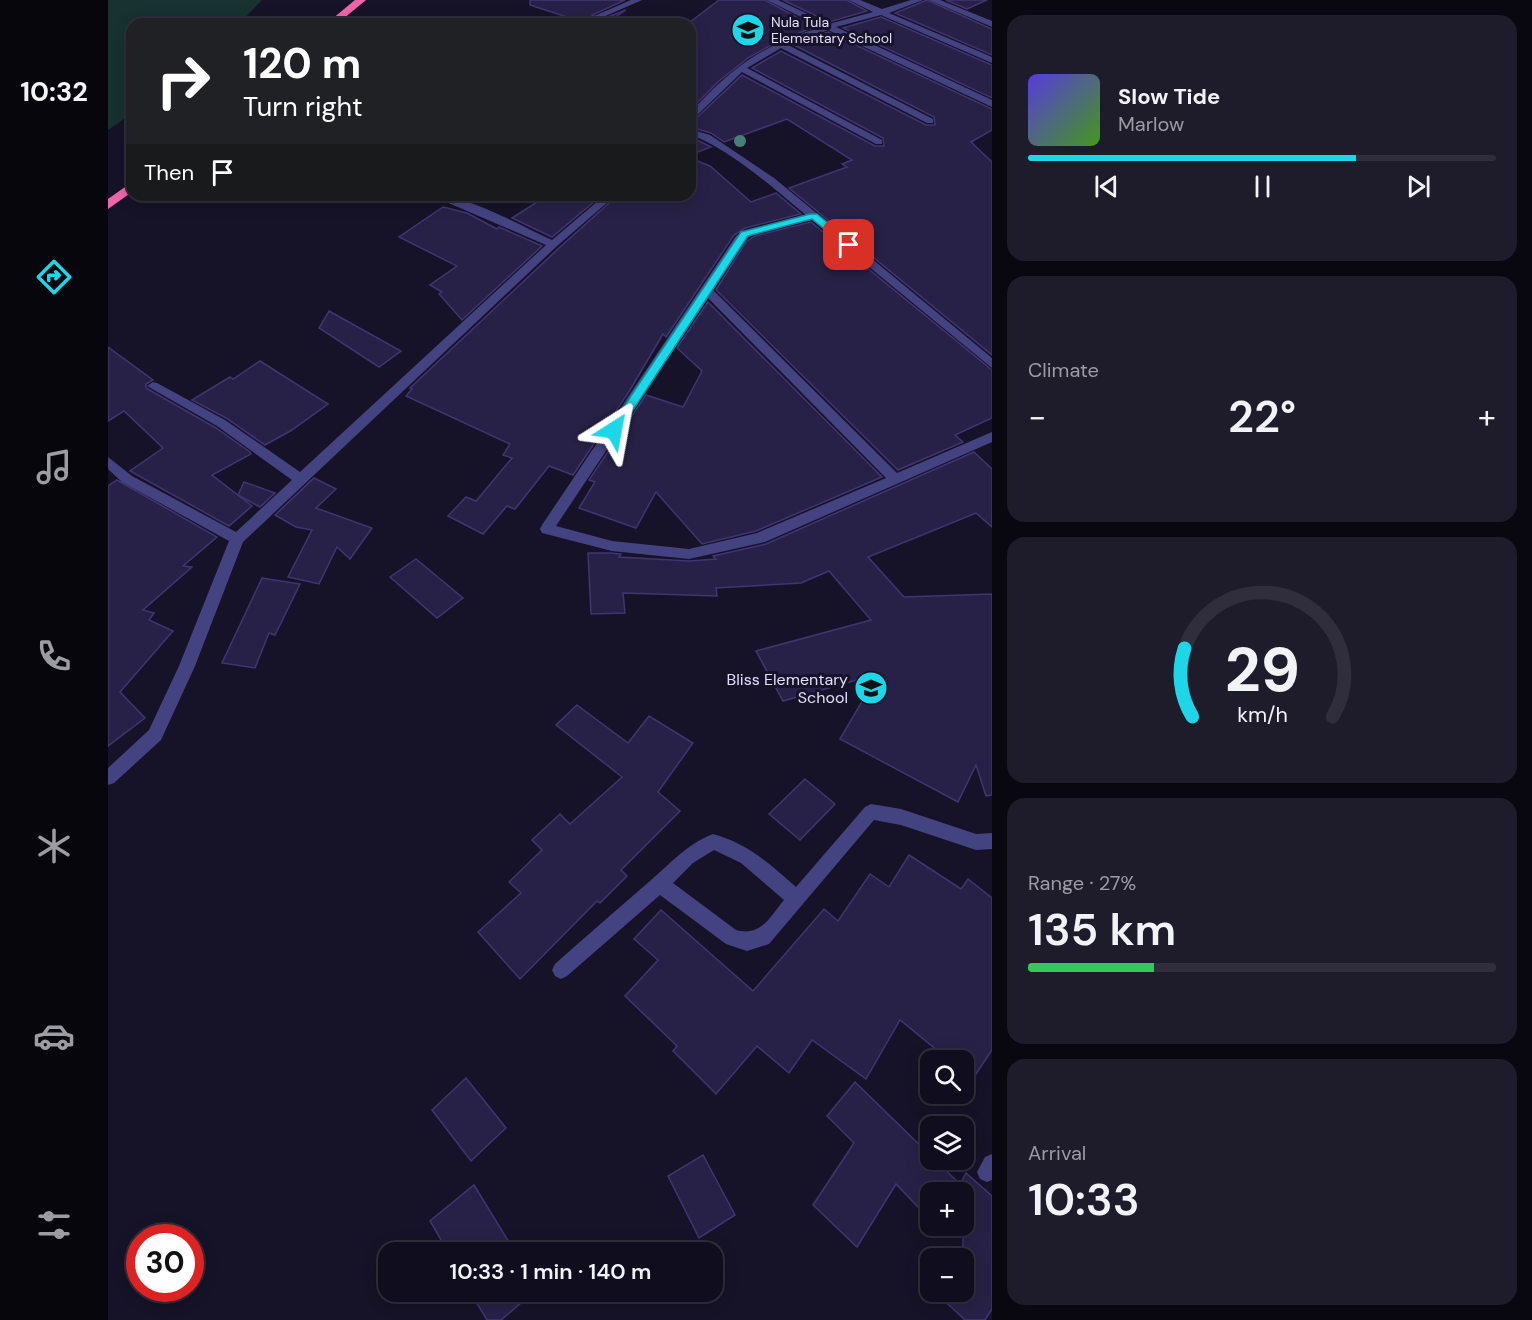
<!DOCTYPE html>
<html lang="en">
<head>
<meta charset="utf-8">
<style>
	body { margin:0; font-family:"DM Sans",sans-serif; background:#1e1c2b; color:#f1f3f6; height:100vh; display:flex; flex-direction:column; font-size:22px; white-space:nowrap }
	* { box-sizing:border-box; margin:0 }
	p { font-size:20px; color:#9c9ca4 }
	.icon { flex:none; width:33px; height:33px; fill:none; stroke:currentColor; stroke-width:2; stroke-linecap:round; stroke-linejoin:round }
	.map { position:relative; flex:1; overflow:hidden }
	.panel { display:flex; flex-direction:column; gap:15px; padding:15px; background:#090810; width:540px }
	.panel>* { flex:none }
	.banner { position:absolute; left:18px; top:18px; width:570px; height:183px; border-radius:18px; box-shadow:0 3px 15px #0003,0 0 0 2px #302e3c; background:#202124; color:#fff; overflow:hidden }
	.controls { position:absolute; left:812px; top:1050px; display:grid; gap:12px }
	.controls a { display:grid; place-items:center; width:54px; height:54px; border-radius:12px; background:#100e1e; box-shadow:0 3px 15px #0003,0 0 0 2px #302e3c; font-size:30px }
	.speed { position:absolute; left:18px; top:1224px; display:flex; gap:12px; font-size:30px; font-weight:700; text-align:center }
	.speed>* { display:grid; place-content:center; width:78px; height:78px; border-radius:50%; background:#100e1e; box-shadow:0 3px 15px #0003,0 0 0 2px #302e3c; line-height:1 }
	.speed .limit { border:9px solid #d22; background:#fff; color:#111 }
	.pin { position:absolute; display:grid; place-items:center; width:51px; height:51px; color:#fff; margin:-26px; border-radius:12px; box-shadow:0 3px 9px #0006 }
	.me { position:absolute; width:66px; margin:-33px; rotate:34deg; stroke-linejoin:round; filter:drop-shadow(0 0 4px #0008) }
	.turn { display:flex; align-items:center; gap:21px; height:126px; padding:0 18px; font-size:27px }
	.turn .icon { width:78px; height:78px; stroke-width:2.5 }
	.turn b { display:block; font-size:42px; line-height:51px }
	.then { display:flex; align-items:center; height:57px; padding:0 18px; background:#0003; gap:12px; font-size:22px }
	.big { font-size:45px; font-weight:600; line-height:1.1 }
	.panel .widget { flex:1; display:flex; flex-direction:column; justify-content:center; gap:9px; min-width:0; padding:0 21px; border-radius:18px; background:#1e1c2b }
	.panel .dial { align-items:center; gap:0 }
	.dial svg { height:156px; overflow:visible; fill:none; stroke:#302e3c; stroke-width:7; stroke-linecap:round; text-anchor:middle }
	.dial text { fill:#f1f3f6; stroke:none }
	.song { display:flex; align-items:center; gap:18px }
	.cover { width:72px; height:72px; border-radius:9px; background:linear-gradient(135deg,hsl(250 70% 55%),hsl(100 70% 35%)) }
	.played { height:6px; border-radius:3px; background:linear-gradient(90deg,#1dd7e8 70%,#302e3c 70%) }
	.keys { display:flex; justify-content:space-around; direction:ltr }
	.heat { display:flex; justify-content:space-between; align-items:center; font-size:33px; direction:ltr }
	.charge { height:9px; border-radius:4px; background:linear-gradient(90deg,#34c759 27%,#302e3c 0) }
	.trip { position:absolute; left:270px; top:1242px; width:345px; height:60px; border-radius:18px; background:#100e1e; box-shadow:0 3px 15px #0003,0 0 0 2px #302e3c; font-weight:600; line-height:60px; text-align:center }
	main { display:flex; flex:1; min-height:0 }
	.tabs { display:flex; flex-direction:column; width:108px; justify-content:space-around; align-items:center; background:#06060c; color:#9c9ca4 }
	.tabs .icon { width:42px; height:42px }
	.tabs .current { color:#1dd7e8 }
	.tabs b { font-size:27px; color:#f1f3f6 }
	.map>svg:first-child { display:block }
	.green { fill:#173230 }
	.building { fill:#282147; stroke:#403571; stroke-width:1.5 }
	.lines { fill:none; stroke-linecap:round; stroke-linejoin:round }
	.street { fill:#444382; fill-rule:evenodd }
	.highway { fill:#ef65aa; fill-rule:evenodd }
	.tree { fill:#487e78 }
	.route { fill:#1dd7e8; stroke:#138c97; stroke-width:1.5 }
	.labels { text-anchor:middle; stroke-width:6; stroke-linejoin:round; paint-order:stroke }
	.far-poi-label { font-size:14px; fill:#e1defc; stroke:#161328; text-anchor:start }
	.poi-label { font-size:16px; fill:#e1defc; stroke:#161328; text-anchor:end }
</style>
</head>
<body>
<main>
<nav class="tabs">
<b>10:32</b>
<svg class="icon current" aria-label="directions" viewBox="0 0 24 24"><path d="M12 3l9 9-9 9-9-9zM9 14v-3h6M13 9l2 2-2 2"/></svg>
<svg class="icon" aria-label="music" viewBox="0 0 24 24"><path d="M9 18V5l10-2v13"/><circle cx="6" cy="18" r="3"/><circle cx="16" cy="16" r="3"/></svg>
<svg class="icon" aria-label="phone" viewBox="0 0 24 24"><path d="M5 4h4l2 5-3 2q2 4 5 5l2-3 5 2v4C11 20 4 13 5 4z"/></svg>
<svg class="icon" aria-label="climate" viewBox="0 0 24 24"><path d="M12 3v18M4 7l16 10M4 17L20 7"/></svg>
<svg class="icon" aria-label="car" viewBox="0 0 24 24"><path d="M5 17H2v-5l4-1 3-4h7l3 4 3 1v5h-3M9 17h6M6 11h13"/><circle cx="7" cy="17" r="2"/><circle cx="17" cy="17" r="2"/></svg>
<svg class="icon" aria-label="filters" viewBox="0 0 24 24"><path d="M4 7h16M4 17h16"/><circle cx="9" cy="7" r="2"/><circle cx="15" cy="17" r="2"/></svg>
</nav>
<div class="map">
<svg width="884" height="1320" viewBox="0 0 884 1320">
	<rect width="100%" height="100%" fill="#161328"/>
	<path class="green" d="M 0,0 L 154,0 L 131,24 L 24,24 L 24,113 L 0,130 Z"/>
	<g class="building">
		<path d="M 422,0 L 517,0 L 484,15 L 492,20 L 518,10 L 497,24 L 480,24 L 422,5 Z"/>
		<path d="M 611,0 L 657,0 L 707,27 L 672,40 L 640,58 L 611,81 L 582,110 L 582,22 Z"/>
		<path d="M 675,0 L 739,0 L 759,11 L 721,22 Z"/>
		<path d="M 819,0 L 884,29 L 884,55 L 787,13 Z"/>
		<path d="M 838,0 L 879,0 L 859,9 Z"/>
		<path d="M 773,17 L 884,65 L 884,98 L 735,28 Z"/>
		<path d="M 720,32 L 884,109 L 884,130 L 863,142 L 884,162 L 884,355 L 681,188 L 739,167 L 734,164 L 744,160 L 679,119 L 616,142 L 603,133 L 582,127 L 582,124 L 634,75 L 767,146 L 776,146 L 775,138 L 644,68 L 673,51 L 818,125 L 827,125 L 826,117 L 686,45 Z"/>
		<path d="M 582,137 L 595,143 L 603,147 L 582,155 Z"/>
		<path d="M 582,158 L 602,166 L 643,202 L 668,193 L 693,214 L 637,228 L 626,235 L 558,337 L 555,334 L 522,390 L 465,475 L 441,466 L 407,509 L 399,506 L 375,534 L 340,516 L 358,497 L 368,501 L 404,458 L 395,455 L 402,444 L 298,396 L 304,389 L 302,388 L 451,248 L 510,195 L 582,195 Z"/>
		<path d="M 440,195 L 494,195 L 444,237 L 404,218 Z"/>
		<path d="M 335,207 L 359,213 L 389,229 L 391,227 L 434,246 L 354,320 L 331,294 L 334,292 L 322,285 L 349,266 L 291,237 Z"/>
		<path d="M 703,222 L 884,370 L 884,418 L 847,435 L 855,442 L 790,470 L 608,290 L 638,242 L 647,236 Z"/>
		<path d="M 600,302 L 774,477 L 648,531 L 594,544 L 548,492 L 528,528 L 471,508 L 487,482 L 481,480 L 538,395 L 575,407 L 594,371 L 569,348 Z"/>
		<path d="M 221,311 L 293,351 L 271,367 L 211,328 Z"/>
		<path d="M 0,347 L 45,380 L 38,384 L 38,388 L 108,428 L 142,452 L 143,454 L 104,475 L 144,506 L 121,526 L 22,471 L 55,448 L 16,411 L 0,421 Z"/>
		<path d="M 152,361 L 220,404 L 184,430 L 157,445 L 118,418 L 84,400 L 122,377 L 125,379 Z"/>
		<path d="M 866,452 L 884,469 L 884,527 L 868,513 L 760,557 L 796,597 L 884,594 L 884,795 L 878,796 L 868,765 L 850,802 L 732,739 L 770,674 L 675,701 L 648,651 L 763,620 L 721,571 L 693,583 L 608,588 L 609,596 L 515,593 L 517,613 L 483,614 L 480,553 L 503,553 L 513,554 L 511,557 L 581,561 L 608,559 L 605,556 L 658,544 Z"/>
		<path d="M 206,478 L 228,489 L 208,508 L 264,528 L 242,559 L 229,547 L 211,584 L 180,577 L 204,530 L 188,527 L 167,515 Z"/>
		<path d="M 9,480 L 109,537 L 75,566 L 84,567 L 35,610 L 46,613 L 41,620 L 65,631 L 12,692 L 37,718 L 0,746 L 0,486 Z"/>
		<path d="M 136,482 L 167,493 L 152,507 L 130,495 Z"/>
		<path d="M 308,559 L 355,598 L 329,618 L 282,577 Z"/>
		<path d="M 154,578 L 192,584 L 167,635 L 161,633 L 147,668 L 114,663 Z"/>
		<path d="M 469,705 L 520,743 L 541,716 L 585,743 L 550,792 L 572,811 L 513,870 L 519,876 L 492,903 L 489,901 L 412,979 L 370,932 L 413,893 L 401,882 L 434,850 L 424,840 L 452,814 L 462,824 L 514,777 L 448,725 Z"/>
		<path d="M 697,779 L 727,804 L 692,840 L 661,814 Z"/>
		<path d="M 801,855 L 853,889 L 860,879 L 884,898 L 884,1050 L 864,1080 L 855,1072 L 855,1060 L 841,1060 L 792,1020 L 758,1079 L 704,1040 L 681,1073 L 649,1046 L 608,1094 L 565,1051 L 569,1046 L 517,996 L 550,960 L 526,939 L 553,910 L 645,991 L 716,909 L 730,921 L 762,874 L 781,887 Z"/>
		<path d="M 358,1078 L 398,1128 L 363,1161 L 324,1110 Z"/>
		<path d="M 747,1082 L 822,1155 L 822,1160 L 827,1160 L 852,1184 L 858,1173 L 884,1196 L 884,1309 L 877,1320 L 857,1320 L 827,1292 L 855,1292 L 855,1230 L 850,1226 L 855,1226 L 855,1192 L 822,1192 L 822,1201 L 820,1199 L 812,1209 L 788,1184 L 749,1247 L 705,1205 L 746,1143 L 719,1116 Z"/>
		<path d="M 595,1155 L 627,1215 L 591,1238 L 560,1176 Z"/>
		<path d="M 366,1185 L 407,1252 L 340,1252 L 322,1221 Z"/>
		<path d="M 362,1292 L 426,1292 L 393,1320 L 379,1320 Z"/>
	</g>
	<g class="lines">
		<g class="street">
			<path d="M 523,0 L 534,0 L 493,18 L 486,16 Z"/>
			<path d="M 659,0 L 670,0 L 721,24 L 765,12 L 741,0 L 752,0 L 774,9 L 803,0 L 815,0 L 781,13 L 884,57 L 884,63 L 773,15 L 728,27 L 884,100 L 884,107 L 720,30 L 680,45 L 825,119 L 825,123 L 819,123 L 673,48 L 639,68 L 774,140 L 774,144 L 768,144 L 634,72 L 582,122 L 582,113 C 626,66 651,47 713,27 Z"/>
			<path d="M 821,0 L 832,0 L 884,21 L 884,27 Z"/>
			<path d="M 582,129 L 602,135 L 666,178 L 884,358 L 884,368 L 704,220 L 646,234 L 636,240 L 605,290 L 789,473 L 884,432 L 884,442 L 657,542 L 581,559 L 504,551 L 434,533 L 432,529 L 434,525 L 628,236 L 638,230 L 698,215 C 668,190 618,146 582,135 ZM 600,298 L 778,478 L 649,533 L 581,549 L 504,541 L 448,526 Z"/>
			<path d="M 322,195 C 361,195 408,224 444,240 L 497,195 L 508,195 L 449,246 L 135,542 L 87,666 L 53,740 L 6,783 L 0,785 L 0,768 L 41,730 L 71,666 L 121,541 L 14,482 L 0,469 L 0,457 L 24,476 L 128,532 L 184,480 L 109,426 L 39,386 L 45,382 L 49,383 L 117,420 L 192,472 L 438,245 Z"/>
			<path d="M 763,804 L 793,809 L 868,834 L 884,833 L 884,849 L 868,850 L 793,825 L 766,820 L 661,944 L 639,951 L 618,944 L 552,895 L 459,976 L 453,979 L 447,976 L 444,970 L 447,964 C 478,936 510,909 542,881 C 563,863 579,844 605,834 C 639,843 662,864 688,887 L 757,807 ZM 606,850 L 633,863 L 676,900 C 662,917 653,937 628,930 L 565,883 L 585,863 Z"/>
			<path d="M 884,1154 L 884,1180 L 879,1182 L 872,1179 L 869,1172 L 877,1157 Z"/>
		</g>
		<g class="highway">
			<path d="M 247,0 L 258,0 L 229,24 L 218,24 Z"/>
			<path d="M 24,182 L 24,192 L 0,209 L 0,199 Z"/>
		</g>
	</g>
	<circle class="tree" cx="632" cy="141" r="6"/>
	<path class="route" d="M 702,214 L 709,214 L 745,243 L 745,247 L 738,247 L 704,219 L 640,236 L 510,433 L 502,433 L 502,427 L 633,232 Z"/>
	<defs>
		<g id="school-disc" transform="scale(1.725)"><circle r="9.5" fill="#1dd7e8" stroke="#161328"/><path d="M0-5L7-2L0 1L-7-2ZM-4 1L0 2.5L4 1V4Q0 6-4 4Z" fill="#111"/></g>
	</defs>
	<g fill-rule="evenodd">
		<use href="#school-disc" x="640" y="30"/>
		<use href="#school-disc" x="763" y="688"/>
	</g>
	<g class="labels">
		<g class="far-poi-label">
			<text x="663" y="27">Nula Tula<tspan x="663" dy="16">Elementary School</tspan></text>
		</g>
		<g class="poi-label">
			<text x="740" y="685">Bliss Elementary<tspan x="740" dy="18">School</tspan></text>
		</g>
	</g>
</svg>
<div class="controls">
<a><svg class="icon" aria-label="search" viewBox="0 0 24 24"><circle cx="10" cy="10" r="6"/><path d="M15 15l6 6"/></svg></a>
<a><svg class="icon" aria-label="layers" viewBox="0 0 24 24"><path d="M12 4l9 5-9 5-9-5zM3 14l9 5 9-5"/></svg></a>
<a>+</a>
<a>−</a>
</div>
<div class="speed"><div class="limit">30</div></div>
<div class="pin" style="left:741px;top:245px;background:#d93025"><svg class="icon" aria-label="arrive" viewBox="0 0 24 24"><path d="M6 21V4h12l-3 4 3 4H6"/></svg></div>
<svg class="me" style="left:506px;top:430px" viewBox="-20 -20 40 40"><path d="M0-17L14 15 0 8-14 15z" fill="#1dd7e8" stroke="#fff" stroke-width="4"/></svg>
<div class="trip">10:33 · 1 min · 140 m</div>
<div class="banner">
<div class="turn"><svg class="icon" aria-label="right" viewBox="0 0 24 24"><path d="M7 20v-9h11M14 6l5 5-5 5"/></svg><div><b>120 m</b>Turn right</div></div>
<div class="then">Then<svg class="icon" aria-label="arrive" viewBox="0 0 24 24"><path d="M6 21V4h12l-3 4 3 4H6"/></svg></div>
</div>
</div>
<section class="panel">
<div class="widget">
<div class="song"><i class="cover"></i><div><b>Slow Tide</b><p>Marlow</p></div></div>
<div class="played"></div>
<div class="keys"><svg class="icon" aria-label="previous" viewBox="0 0 24 24"><path d="M18 5L8 12l10 7zM5 5v14"/></svg><svg class="icon" aria-label="pause" viewBox="0 0 24 24"><path d="M8 5v14M16 5v14"/></svg><svg class="icon" aria-label="next" viewBox="0 0 24 24"><path d="M6 5l10 7-10 7zM19 5v14"/></svg></div>
</div>
<div class="widget"><p>Climate</p>
<div class="heat"><a>−</a><b class="big">22°</b><a>+</a></div>
</div>
<div class="widget dial"><svg viewBox="0 0 100 80">
<path d="M14 69A42 42 0 1 1 86 69"/>
<path d="M14 69A42 42 0 0 1 10 34" stroke="#1dd7e8"/>
<text x="50" y="56" font-size="32" font-weight="700">29</text>
<text x="50" y="72" font-size="11">km/h</text>
</svg></div>
<div class="widget"><p>Range · 27%</p><b class="big">135 km</b><div class="charge"></div></div>
<div class="widget"><p>Arrival</p><b class="big">10:33</b></div>
</section>
</main>
</body>
</html>
